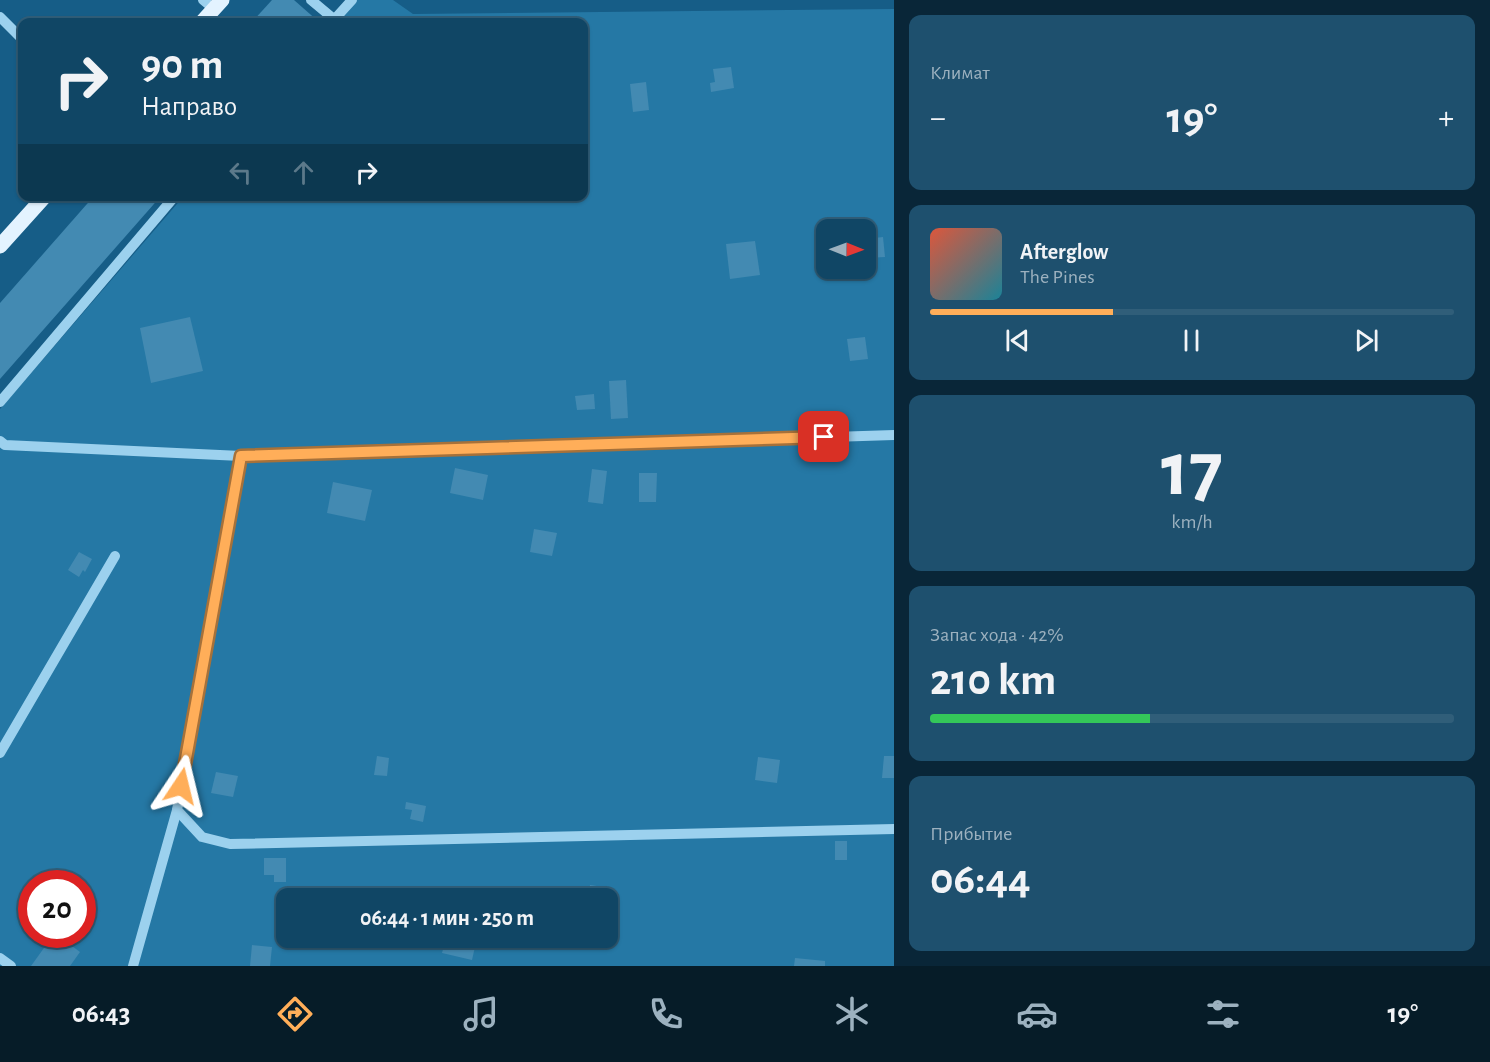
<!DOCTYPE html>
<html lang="ru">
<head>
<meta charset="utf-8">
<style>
	body { margin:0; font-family:"Alegreya Sans",sans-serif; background:#1e506e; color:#f1f3f6; height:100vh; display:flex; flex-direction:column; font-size:22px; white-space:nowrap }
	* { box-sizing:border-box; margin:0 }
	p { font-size:20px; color:#9cb1bf }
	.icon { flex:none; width:33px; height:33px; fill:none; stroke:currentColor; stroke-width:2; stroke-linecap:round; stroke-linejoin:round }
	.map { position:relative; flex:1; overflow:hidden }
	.drawer { display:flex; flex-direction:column; gap:15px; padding:15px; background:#092638; width:596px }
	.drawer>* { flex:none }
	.hud { position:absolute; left:18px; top:18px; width:570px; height:183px; border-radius:12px; box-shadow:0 2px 4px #0004,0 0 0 2px #305e79; background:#104665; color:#f1f3f6; overflow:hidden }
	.needle { width:39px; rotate:91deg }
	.buttons { position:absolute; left:816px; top:219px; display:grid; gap:12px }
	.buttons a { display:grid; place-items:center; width:60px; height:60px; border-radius:12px; background:#104665; box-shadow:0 2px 4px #0004,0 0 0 2px #305e79; font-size:30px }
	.speed { position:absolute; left:18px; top:870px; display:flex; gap:12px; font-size:30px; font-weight:700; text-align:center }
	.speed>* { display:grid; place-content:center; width:78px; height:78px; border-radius:50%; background:#104665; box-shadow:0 2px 4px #0004,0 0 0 2px #305e79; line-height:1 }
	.speed .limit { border:9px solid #d22; background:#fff; color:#111 }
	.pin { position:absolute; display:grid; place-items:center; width:51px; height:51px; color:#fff; margin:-26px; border-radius:12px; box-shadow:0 3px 9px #0006 }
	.me { position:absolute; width:66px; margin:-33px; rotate:10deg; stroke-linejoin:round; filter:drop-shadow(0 0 4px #0008) }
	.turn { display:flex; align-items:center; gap:21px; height:126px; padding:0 24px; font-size:27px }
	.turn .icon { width:78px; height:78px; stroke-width:2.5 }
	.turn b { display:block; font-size:42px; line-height:51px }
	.lanes { display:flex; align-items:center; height:57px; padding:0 24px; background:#0003; justify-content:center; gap:30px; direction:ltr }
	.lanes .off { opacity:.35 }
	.big { font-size:45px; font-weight:700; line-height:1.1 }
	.drawer .tile { flex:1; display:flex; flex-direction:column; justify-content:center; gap:9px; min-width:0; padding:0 21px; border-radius:12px; background:#1e506e }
	.drawer .dial { align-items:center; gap:0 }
	.dial b { font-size:78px; line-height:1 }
	.song { display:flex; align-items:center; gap:18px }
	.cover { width:72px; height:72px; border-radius:9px; background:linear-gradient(135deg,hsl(10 70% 55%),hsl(190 70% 35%)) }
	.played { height:6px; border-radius:3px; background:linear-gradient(90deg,#ffae59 35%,#305e79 35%) }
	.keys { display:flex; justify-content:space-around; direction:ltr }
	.heat { display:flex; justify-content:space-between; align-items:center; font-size:33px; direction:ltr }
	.charge { height:9px; border-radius:4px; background:linear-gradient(90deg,#34c759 42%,#305e79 0) }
	.trip { position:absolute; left:276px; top:888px; width:342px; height:60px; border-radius:12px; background:#104665; box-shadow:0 2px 4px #0004,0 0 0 2px #305e79; font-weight:700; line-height:60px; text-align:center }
	.dock { display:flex; height:96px; justify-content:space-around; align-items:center; background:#061c28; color:#9cb1bf }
	.dock .icon { width:42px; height:42px }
	.dock .on { color:#ffae59 }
	.dock b { font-size:27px; color:#f1f3f6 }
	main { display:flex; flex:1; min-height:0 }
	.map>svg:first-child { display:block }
	.green { fill:#2578a5; fill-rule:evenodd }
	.building { fill:#438ab2 }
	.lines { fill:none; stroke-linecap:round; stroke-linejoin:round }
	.minor { stroke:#9cd1ee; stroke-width:10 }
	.major { stroke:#e3f3ff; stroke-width:15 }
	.route-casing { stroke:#a6713a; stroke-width:15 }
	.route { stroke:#ffae59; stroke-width:10 }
</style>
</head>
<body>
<main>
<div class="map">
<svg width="895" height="966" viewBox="0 0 895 966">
	<rect width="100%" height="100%" fill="#165d87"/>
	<path class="green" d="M 348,0 L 393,0 L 413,14 L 894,9 L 894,966 L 0,966 L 0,409 L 183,197 L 584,196 L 584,22 L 332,22 ZM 826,230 L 866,230 L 866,268 L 826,268 ZM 32,884 L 82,884 L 82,934 L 32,934 ZM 286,898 L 608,898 L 608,938 L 286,938 Z"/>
	<g class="building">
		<path d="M 272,0 L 294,0 L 319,22 L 252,22 Z"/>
		<path d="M 731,67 L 734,88 L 711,92 L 710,83 L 715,82 L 713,69 Z"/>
		<path d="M 646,82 L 649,110 L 633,112 L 630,84 Z"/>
		<path d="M 94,196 L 161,196 L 0,379 L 0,303 Z"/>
		<path d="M 883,237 L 885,257 L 866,258 L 866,239 Z"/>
		<path d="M 755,241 L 760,275 L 730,279 L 726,244 Z"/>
		<path d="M 190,317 L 203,371 L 151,383 L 140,328 Z"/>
		<path d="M 865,337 L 868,359 L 850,361 L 847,339 Z"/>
		<path d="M 626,380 L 628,418 L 611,419 L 609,381 Z"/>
		<path d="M 594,394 L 595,409 L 577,410 L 575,396 Z"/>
		<path d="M 455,468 L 488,475 L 483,500 L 450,493 Z"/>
		<path d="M 592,469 L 607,471 L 603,504 L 588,502 Z"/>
		<path d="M 639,473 L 657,473 L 656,502 L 639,502 Z"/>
		<path d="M 333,482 L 372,490 L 365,521 L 327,513 Z"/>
		<path d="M 534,529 L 557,533 L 552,556 L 530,552 Z"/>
		<path d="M 79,552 L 92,559 L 85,572 L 83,570 L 79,577 L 68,570 Z"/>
		<path d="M 377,756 L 389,758 L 387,776 L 374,775 Z"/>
		<path d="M 884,756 L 895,756 L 895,778 L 882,778 Z"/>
		<path d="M 758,757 L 780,760 L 777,783 L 755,780 Z"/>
		<path d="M 216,772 L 238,776 L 233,797 L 211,793 Z"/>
		<path d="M 406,802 L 426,806 L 423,822 L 410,819 L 412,810 L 405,809 Z"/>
		<rect x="835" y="841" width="12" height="19"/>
		<path d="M 264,858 L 286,858 L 286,882 L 274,882 L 274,875 L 264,875 Z"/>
		<path d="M 590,885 L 611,888 L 609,908 L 608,908 L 608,898 L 588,898 Z"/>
		<path d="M 54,934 L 56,934 L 80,952 L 70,966 L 31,966 Z"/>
		<path d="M 446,938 L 477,938 L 472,960 L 442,953 Z"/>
		<path d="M 252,945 L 272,947 L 270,966 L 250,966 Z"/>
		<path d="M 795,958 L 825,961 L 825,966 L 794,966 Z"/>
	</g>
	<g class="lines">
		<g class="minor">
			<path d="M 203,0 L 214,9"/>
			<path d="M 311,0 L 335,20"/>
			<path d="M 0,17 L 22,39"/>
			<path d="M 332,22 L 352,0"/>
			<path d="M 0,402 L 175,196"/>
			<path d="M 0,441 L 5,445 L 241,456 L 895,435"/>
			<path d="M 241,456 L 177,810 L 202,837 L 230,844 L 895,829"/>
			<path d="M 0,753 L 115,556"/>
			<path d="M 0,958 L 11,966"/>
			<path d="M 133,966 L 177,810"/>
		</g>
		<g class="major">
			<path d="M 202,22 L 222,0"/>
			<path d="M 0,246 L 45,196"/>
		</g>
	</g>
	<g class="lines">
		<g class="route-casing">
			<path id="route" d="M 181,786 L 241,456 L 824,437"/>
		</g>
		<use href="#route" class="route"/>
	</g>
</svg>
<div class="buttons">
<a><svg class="needle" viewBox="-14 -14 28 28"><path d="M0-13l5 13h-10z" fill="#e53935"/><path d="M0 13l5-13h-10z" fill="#9cb1bf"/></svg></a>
</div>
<div class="speed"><div class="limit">20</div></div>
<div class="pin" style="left:824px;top:437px;background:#d93025"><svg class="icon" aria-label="arrive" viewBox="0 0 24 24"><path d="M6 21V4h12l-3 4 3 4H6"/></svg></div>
<svg class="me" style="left:181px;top:786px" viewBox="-20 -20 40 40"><path d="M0-17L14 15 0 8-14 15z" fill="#ffae59" stroke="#fff" stroke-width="4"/></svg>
<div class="trip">06:44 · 1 мин · 250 m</div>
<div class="hud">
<div class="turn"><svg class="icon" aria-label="right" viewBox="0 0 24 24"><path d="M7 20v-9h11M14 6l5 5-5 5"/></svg><div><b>90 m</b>Направо</div></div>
<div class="lanes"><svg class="icon off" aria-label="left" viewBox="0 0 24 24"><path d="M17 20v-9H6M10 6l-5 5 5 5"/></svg><svg class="icon off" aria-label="ahead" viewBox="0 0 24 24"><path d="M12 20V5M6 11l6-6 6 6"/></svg><svg class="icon" aria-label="right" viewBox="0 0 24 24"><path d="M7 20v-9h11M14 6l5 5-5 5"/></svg></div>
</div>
</div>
<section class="drawer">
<div class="tile"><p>Климат</p>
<div class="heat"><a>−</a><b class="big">19°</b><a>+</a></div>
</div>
<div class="tile">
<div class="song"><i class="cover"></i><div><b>Afterglow</b><p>The Pines</p></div></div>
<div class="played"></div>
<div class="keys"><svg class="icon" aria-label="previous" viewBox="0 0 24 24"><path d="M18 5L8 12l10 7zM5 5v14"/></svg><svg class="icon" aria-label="pause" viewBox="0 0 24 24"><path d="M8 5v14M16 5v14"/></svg><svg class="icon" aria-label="next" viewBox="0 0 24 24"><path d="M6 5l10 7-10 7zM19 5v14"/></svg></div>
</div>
<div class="tile dial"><b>17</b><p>km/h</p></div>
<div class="tile"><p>Запас хода · 42%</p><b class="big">210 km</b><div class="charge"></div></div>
<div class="tile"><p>Прибытие</p><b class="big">06:44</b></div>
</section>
</main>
<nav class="dock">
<b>06:43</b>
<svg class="icon on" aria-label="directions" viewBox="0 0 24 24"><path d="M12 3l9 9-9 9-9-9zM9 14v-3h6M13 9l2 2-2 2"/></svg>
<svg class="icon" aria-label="music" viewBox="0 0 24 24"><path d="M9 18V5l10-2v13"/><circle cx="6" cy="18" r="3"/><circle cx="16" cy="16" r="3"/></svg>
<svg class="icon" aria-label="phone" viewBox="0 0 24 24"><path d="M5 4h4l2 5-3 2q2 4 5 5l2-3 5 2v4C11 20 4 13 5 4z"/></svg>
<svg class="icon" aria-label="climate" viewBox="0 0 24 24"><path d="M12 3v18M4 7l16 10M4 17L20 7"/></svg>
<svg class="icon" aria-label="car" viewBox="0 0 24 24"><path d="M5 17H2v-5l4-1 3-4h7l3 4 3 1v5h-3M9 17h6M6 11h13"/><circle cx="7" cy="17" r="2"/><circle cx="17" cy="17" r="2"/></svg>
<svg class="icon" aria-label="filters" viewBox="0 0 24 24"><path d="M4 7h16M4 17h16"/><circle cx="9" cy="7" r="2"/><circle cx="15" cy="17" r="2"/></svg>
<b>19°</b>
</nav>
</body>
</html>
